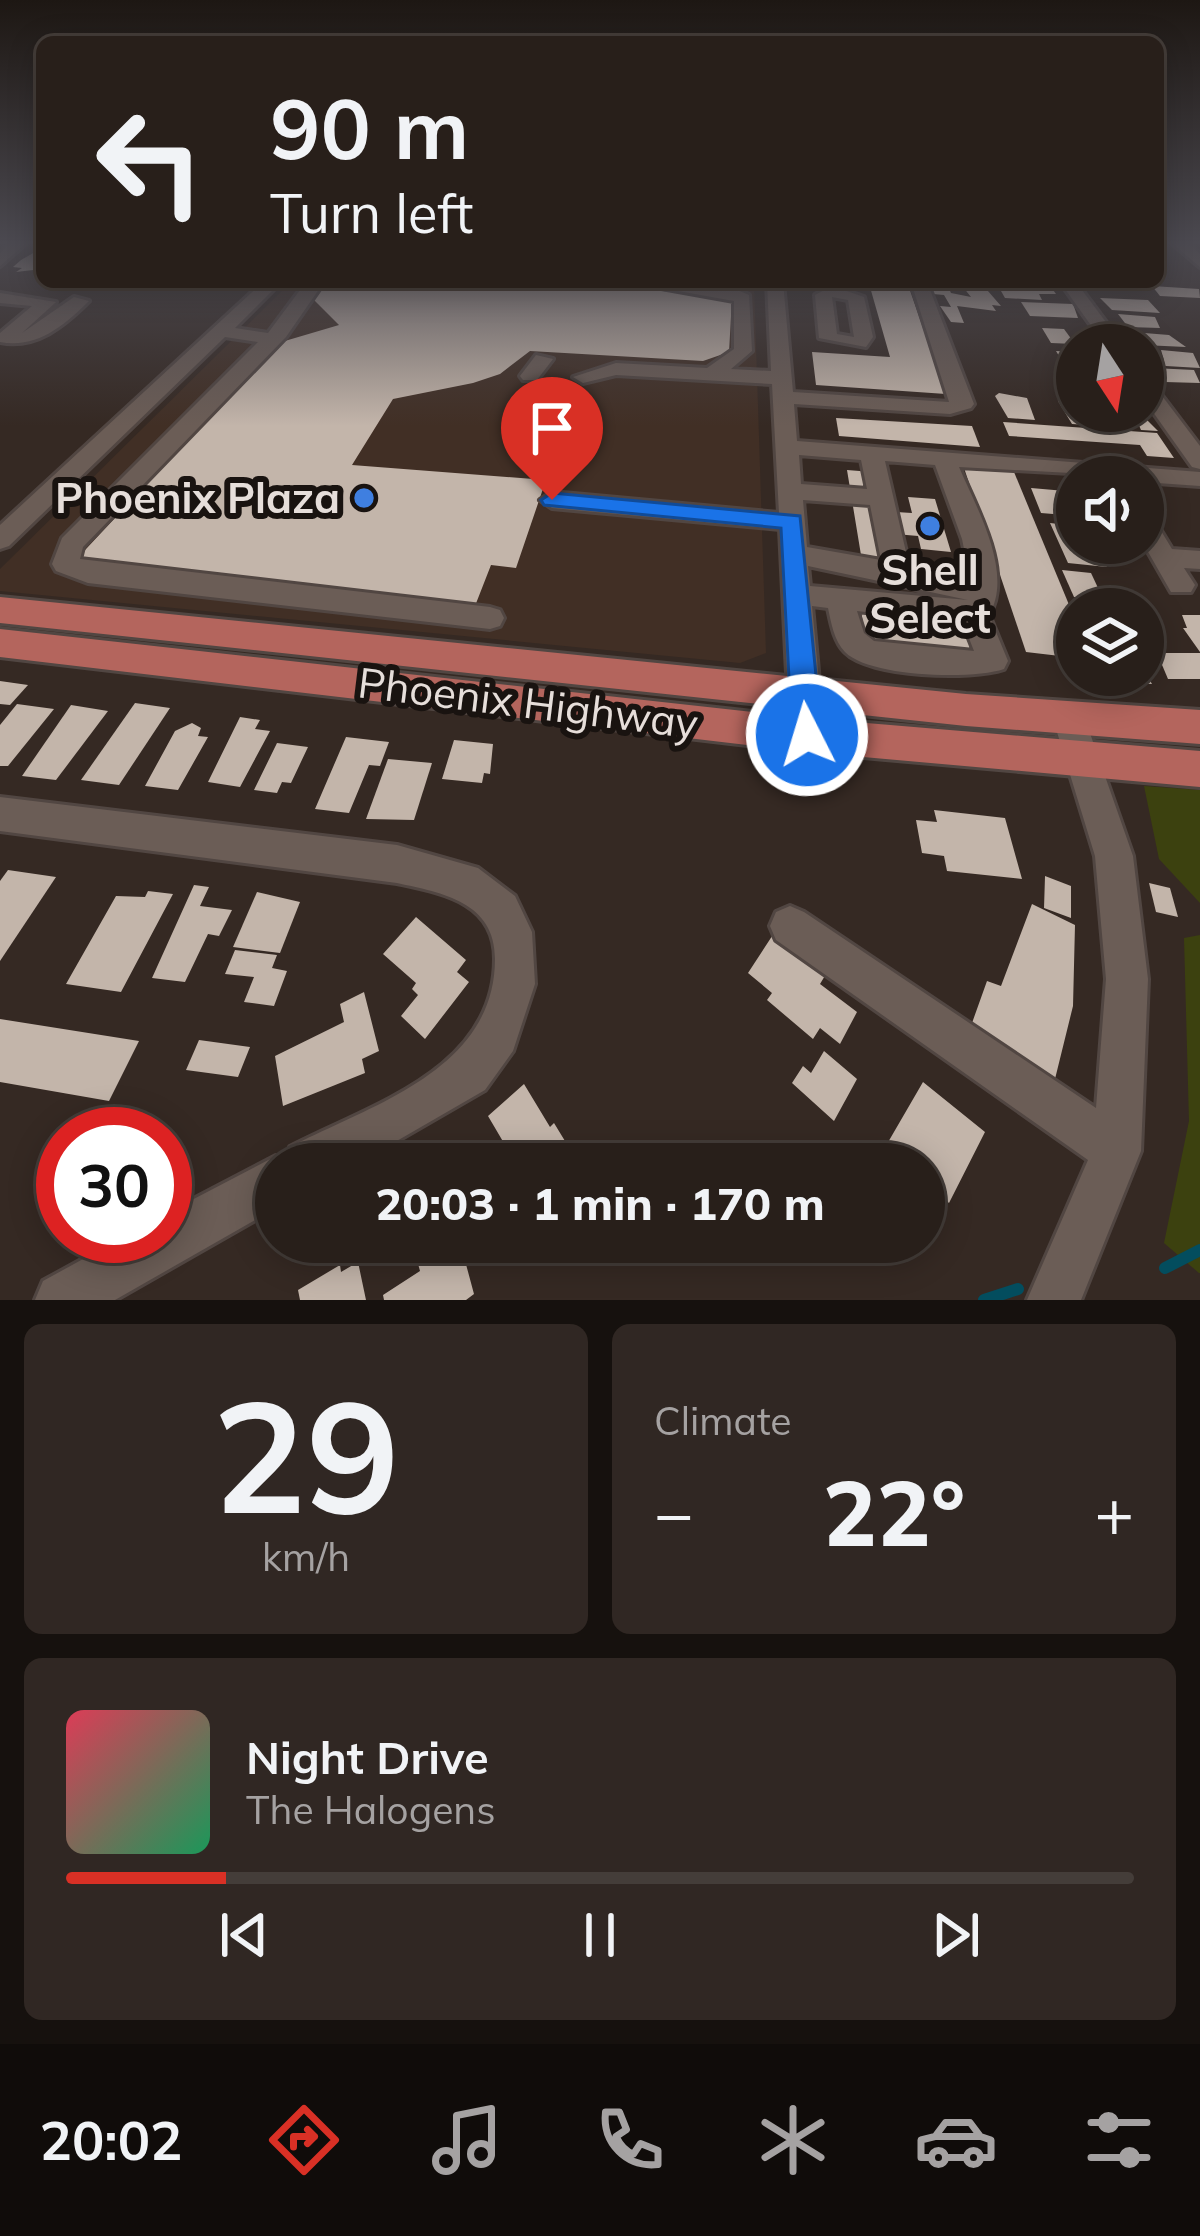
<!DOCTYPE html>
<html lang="en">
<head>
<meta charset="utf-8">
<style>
	body { margin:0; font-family:Mulish,sans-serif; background:#302723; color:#f1f3f6; height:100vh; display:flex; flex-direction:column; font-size:45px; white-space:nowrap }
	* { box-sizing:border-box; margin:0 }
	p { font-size:39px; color:#a5a2a2 }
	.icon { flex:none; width:66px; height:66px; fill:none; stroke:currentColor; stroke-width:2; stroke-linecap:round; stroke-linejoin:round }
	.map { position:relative; height:1300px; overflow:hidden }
	.panel { display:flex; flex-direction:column; gap:24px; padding:24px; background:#16110e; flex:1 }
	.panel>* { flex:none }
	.hud { position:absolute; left:36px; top:36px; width:1128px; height:252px; border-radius:18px; box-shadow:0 6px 30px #0003,0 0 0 3px #443d39; background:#281f1a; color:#f1f3f6; overflow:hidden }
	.needle { width:78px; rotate:168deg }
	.fabs { position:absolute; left:1056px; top:324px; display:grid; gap:24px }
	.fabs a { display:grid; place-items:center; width:108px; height:108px; border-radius:50%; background:#281f1a; box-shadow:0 6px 30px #0003,0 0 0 3px #443d39; font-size:60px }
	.speed { position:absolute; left:36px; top:1107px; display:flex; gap:24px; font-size:60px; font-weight:700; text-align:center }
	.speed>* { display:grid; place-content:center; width:156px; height:156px; border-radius:50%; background:#281f1a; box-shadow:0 6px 30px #0003,0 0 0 3px #443d39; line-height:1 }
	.speed .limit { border:18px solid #d22; background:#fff; color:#111 }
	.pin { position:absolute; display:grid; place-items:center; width:102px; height:102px; color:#fff; margin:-123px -51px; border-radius:50% 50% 50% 0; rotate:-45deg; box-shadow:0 0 12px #0007 }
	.pin .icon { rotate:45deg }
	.me { position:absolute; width:132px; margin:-66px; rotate:355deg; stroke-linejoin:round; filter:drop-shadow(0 0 9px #0008) }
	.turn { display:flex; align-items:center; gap:42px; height:252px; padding:0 36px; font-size:54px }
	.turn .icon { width:156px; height:156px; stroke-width:2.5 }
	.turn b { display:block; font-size:84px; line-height:102px }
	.big { font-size:90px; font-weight:800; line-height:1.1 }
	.panel .widget { flex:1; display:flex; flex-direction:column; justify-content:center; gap:18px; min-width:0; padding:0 42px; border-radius:18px; background:#302723 }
	.panel .dial { align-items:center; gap:0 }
	.dial b { font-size:156px; line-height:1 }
	.song { display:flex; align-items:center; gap:36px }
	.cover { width:144px; height:144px; border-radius:18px; background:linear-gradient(135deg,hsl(350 70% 55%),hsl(150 70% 35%)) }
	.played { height:12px; border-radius:6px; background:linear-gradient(90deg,#d93025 15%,#443d39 15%) }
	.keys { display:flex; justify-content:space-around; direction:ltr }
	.heat { display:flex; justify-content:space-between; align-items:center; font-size:66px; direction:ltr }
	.panel .tiles { flex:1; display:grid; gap:24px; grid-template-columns:1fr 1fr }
	.widget:last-child { grid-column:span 2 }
	.trip { position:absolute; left:255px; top:1143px; width:690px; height:120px; border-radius:60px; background:#281f1a; box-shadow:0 6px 30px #0003,0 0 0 3px #443d39; font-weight:800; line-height:120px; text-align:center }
	.dock { display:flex; height:192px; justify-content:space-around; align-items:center; background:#100c0a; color:#a5a2a2 }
	.dock .icon { width:84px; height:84px }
	.dock .active { color:#d93025 }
	.dock b { font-size:54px; color:#f1f3f6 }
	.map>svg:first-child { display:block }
	.built { fill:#412f25 }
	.green { fill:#3c410f }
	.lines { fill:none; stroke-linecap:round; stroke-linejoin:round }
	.stream { stroke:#034d5e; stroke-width:12 }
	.building { fill:#c3b5aa }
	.minor-casing { stroke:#514642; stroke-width:6 }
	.major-casing { stroke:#514642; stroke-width:6 }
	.minor { fill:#6b5d56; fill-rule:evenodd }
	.major { fill:#b4655d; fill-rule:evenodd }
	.route { fill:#1a73e8; stroke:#114b97; stroke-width:3 }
	.shop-dot { fill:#3f7fe0; stroke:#191310; stroke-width:4.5 }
	.labels { text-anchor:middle; stroke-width:12; stroke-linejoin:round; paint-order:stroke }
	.poi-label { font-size:42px; font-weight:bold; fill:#e6deda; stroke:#191310; text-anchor:end }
	.street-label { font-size:42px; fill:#e6deda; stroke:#191310 }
</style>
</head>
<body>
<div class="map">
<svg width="1200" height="1300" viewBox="0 0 1200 1300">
	<rect width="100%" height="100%" fill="#352923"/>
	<path class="built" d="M 291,282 L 754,282 L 766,653 L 740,663 L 0,591 L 0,569 Z"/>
	<g class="green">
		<path d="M 1144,786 L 1200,790 L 1200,903 L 1159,859 Z"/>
		<path d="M 1200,935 L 1200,1273 L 1199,1273 L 1164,1243 L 1189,1121 L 1184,938 Z"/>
	</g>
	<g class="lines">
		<g class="stream">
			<path d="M 1165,1268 L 1200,1250"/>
			<path d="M 984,1300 L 1018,1289"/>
		</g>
	</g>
	<g class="building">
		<path d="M 42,248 L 42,269 L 16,272 L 22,268 L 13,267 L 21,260 Z"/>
		<path d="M 353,282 L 447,282 L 458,290 L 484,282 L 573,282 L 732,298 L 729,352 L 703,361 L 530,351 L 500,374 L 473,383 L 393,399 L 352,465 L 546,480 L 516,568 L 491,565 L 475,606 L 73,563 L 278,343 L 339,325 L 308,294 Z"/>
		<path d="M 846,282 L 907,282 L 946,394 L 816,385 L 812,352 L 890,357 L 870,287 Z"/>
		<path d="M 928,282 L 946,282 L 951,293 L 971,297 L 959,282 L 981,283 L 1001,306 L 992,305 L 996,311 L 957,306 L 964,323 L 951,322 L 940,306 L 951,307 L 944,295 L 933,294 Z"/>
		<path d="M 997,284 L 1051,287 L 1056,294 L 1039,294 L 1042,300 L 1005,298 Z"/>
		<path d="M 1152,286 L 1199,289 L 1200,298 L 1160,296 Z"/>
		<path d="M 1100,298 L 1148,300 L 1160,313 L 1112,310 Z"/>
		<path d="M 1021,302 L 1073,304 L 1078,318 L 1030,316 Z"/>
		<path d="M 1118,314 L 1155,317 L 1160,328 L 1128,327 Z"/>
		<path d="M 1042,328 L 1064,329 L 1075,344 L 1051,343 Z"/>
		<path d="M 1132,332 L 1169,335 L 1186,347 L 1143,345 Z"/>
		<path d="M 1161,350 L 1193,353 L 1200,368 L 1149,365 L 1144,358 L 1164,360 Z"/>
		<path d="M 1056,351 L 1077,352 L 1077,395 L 1068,371 Z"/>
		<path d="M 1153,368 L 1194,370 L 1200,383 L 1165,382 Z"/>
		<path d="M 999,393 L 1027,398 L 1035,420 L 1008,418 L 995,396 Z"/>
		<path d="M 1058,401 L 1077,402 L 1077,411 L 1138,411 L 1158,431 L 1141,430 L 1137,421 L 1100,418 L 1106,426 L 1072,424 Z"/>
		<path d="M 836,418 L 972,426 L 980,447 L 839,436 Z"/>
		<path d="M 1003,422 L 1157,433 L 1174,458 L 1147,456 L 1140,445 L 1009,436 Z"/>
		<path d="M 964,468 L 1014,472 L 1077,624 L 1077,658 L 1026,652 Z"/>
		<path d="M 847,470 L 872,472 L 880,511 L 912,513 L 908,497 L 935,499 L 951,552 L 921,549 L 918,536 L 884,533 L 889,558 L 861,555 Z"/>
		<path d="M 1031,488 L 1077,492 L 1077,516 L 1041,513 Z"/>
		<path d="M 1050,523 L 1077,526 L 1077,543 L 1096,543 L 1107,567 L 1068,563 Z"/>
		<path d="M 1062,570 L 1091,573 L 1099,590 L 1090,598 L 1074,597 Z"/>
		<path d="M 861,611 L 977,622 L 987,653 L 866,641 Z"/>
		<path d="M 1182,615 L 1200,615 L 1200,652 L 1183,628 L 1187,628 Z"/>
		<path d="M 1157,653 L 1200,653 L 1200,679 L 1168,679 Z"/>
		<path d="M 1143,657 L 1154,678 L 1148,677 L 1152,684 L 1107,682 L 1104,675 L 1143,675 Z"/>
		<path d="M 0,681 L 28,685 L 10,705 L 0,704 Z"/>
		<path d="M 135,703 L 170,708 L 119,785 L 81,780 Z"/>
		<path d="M 17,704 L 54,709 L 8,766 L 0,766 L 0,725 Z"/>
		<path d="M 71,705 L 108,711 L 56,780 L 22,776 Z"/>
		<path d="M 240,717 L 260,720 L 255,729 L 270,731 L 240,787 L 208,782 Z"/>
		<path d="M 192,723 L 201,728 L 198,736 L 208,737 L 178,790 L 145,786 L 175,731 Z"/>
		<path d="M 346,737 L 389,742 L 380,766 L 369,765 L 349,813 L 315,809 Z"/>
		<path d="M 454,740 L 493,744 L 490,774 L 484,773 L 482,783 L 442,779 Z"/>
		<path d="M 277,743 L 308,747 L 291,783 L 282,782 L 277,793 L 254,790 Z"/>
		<path d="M 388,759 L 432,763 L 414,820 L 366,819 Z"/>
		<path d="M 934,810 L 1005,818 L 1022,879 L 947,871 L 944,856 L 922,853 L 916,820 L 937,822 Z"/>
		<path d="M 8,870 L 56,877 L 0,961 L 0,881 Z"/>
		<path d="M 1045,876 L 1071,886 L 1071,918 L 1044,908 Z"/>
		<path d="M 1149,883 L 1170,888 L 1178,917 L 1156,912 Z"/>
		<path d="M 194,885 L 209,887 L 200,906 L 232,910 L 219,936 L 208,934 L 185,982 L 152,978 Z"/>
		<path d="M 148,891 L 173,894 L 121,992 L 66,984 L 116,896 L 145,897 Z"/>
		<path d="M 257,892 L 300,902 L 280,953 L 233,947 Z"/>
		<path d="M 1032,904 L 1075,925 L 1073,1006 L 1055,1079 L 972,1023 L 987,981 L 1001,986 Z"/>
		<path d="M 416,917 L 466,960 L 457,972 L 469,982 L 425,1039 L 401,1016 L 418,995 L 412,989 L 416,983 L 383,954 Z"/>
		<path d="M 778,927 L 826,974 L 820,984 L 857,1012 L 840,1044 L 820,1028 L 813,1039 L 767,1000 L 772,993 L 748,973 Z"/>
		<path d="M 235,950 L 277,955 L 272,968 L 287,971 L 274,1006 L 244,1002 L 254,977 L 225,974 Z"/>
		<path d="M 364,992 L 379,1051 L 362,1059 L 365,1073 L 283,1106 L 275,1056 L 344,1022 L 340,1004 Z"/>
		<path d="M 0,1019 L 139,1041 L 109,1101 L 0,1082 Z"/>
		<path d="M 199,1040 L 250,1047 L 238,1077 L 186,1070 Z"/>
		<path d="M 824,1051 L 857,1079 L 834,1121 L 792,1083 L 803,1066 L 811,1073 Z"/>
		<path d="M 923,1082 L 985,1132 L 949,1203 L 924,1179 L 924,1164 L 908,1164 L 887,1144 Z"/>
		<path d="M 524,1084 L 550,1127 L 554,1123 L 579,1164 L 492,1164 L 508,1150 L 488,1116 Z"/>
		<path d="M 412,1242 L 460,1242 L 474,1294 L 466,1300 L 384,1300 L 383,1295 L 420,1271 Z"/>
		<path d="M 358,1262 L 366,1300 L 300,1300 L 298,1290 L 340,1265 L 341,1272 Z"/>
	</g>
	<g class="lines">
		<g class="minor-casing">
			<g id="minor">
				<path d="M 9,244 L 25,244 L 0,266 L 0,253 Z"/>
				<path d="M 1173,244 L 1189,244 L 1200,254 L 1200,267 Z"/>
				<path d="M 263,282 L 281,282 L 235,328 L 268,333 L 306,282 L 324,282 L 286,337 L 83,547 L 80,559 L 490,607 L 500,610 L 504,618 L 500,626 L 490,629 L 88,583 L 56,571 L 52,564 L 62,538 L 258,342 L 225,337 L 9,546 L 0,549 L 0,525 Z"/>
				<path d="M 628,282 L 728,286 L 749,295 L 752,351 L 731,369 L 771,371 L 767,282 L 783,282 L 793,392 L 949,402 L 911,282 L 927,282 L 974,404 L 971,408 L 950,414 L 794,404 L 797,441 L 1200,472 L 1200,486 L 1143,482 L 1143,477 L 959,467 C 977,509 1014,573 989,615 L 1008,661 L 1004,669 C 972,680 869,677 845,652 C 834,641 831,622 828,608 L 812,606 L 824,735 L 819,745 L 807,749 L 795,745 L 790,735 L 780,529 L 552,508 L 540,500 L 552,492 L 779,513 L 772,384 L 616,375 L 583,383 L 573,377 L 616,363 L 707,368 L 734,349 L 734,301 ZM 799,455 L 861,460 L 867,489 L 801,484 ZM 885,461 L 935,465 L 962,539 L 970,578 L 909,565 ZM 803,500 L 870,505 L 881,560 L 807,547 ZM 808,566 L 968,600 L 810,586 ZM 857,611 L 963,623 L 974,651 L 874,641 L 864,633 Z"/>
				<path d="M 1060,282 L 1076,282 L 1123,345 L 1105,345 Z"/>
				<path d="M 832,286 L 864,297 L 873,337 L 866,347 L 819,338 L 815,295 ZM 832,297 L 848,300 L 854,337 L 837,334 Z"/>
				<path d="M 0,293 L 56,302 L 22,333 L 74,297 L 89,301 C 64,326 36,349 0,342 L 0,333 L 32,306 L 0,303 Z"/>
				<path d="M 536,355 L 553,359 L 537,380 L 523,380 L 520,376 Z"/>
				<path d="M 1143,378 L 1150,380 L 1200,446 L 1200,469 L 1192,467 L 1143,398 Z"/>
				<path d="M 1143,514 L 1152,516 L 1172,549 L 1200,551 L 1200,569 L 1184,568 L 1195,585 L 1191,592 L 1171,592 L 1143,543 Z"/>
				<path d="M 1069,705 L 1081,709 L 1085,719 L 1133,856 L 1148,979 L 1141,1151 L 1081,1300 L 1027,1300 L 1088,1160 L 776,940 L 770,926 L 776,912 L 790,906 L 804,912 L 1096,1108 L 1106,979 L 1095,856 L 1053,719 L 1057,709 Z"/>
				<path d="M 0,797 L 397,845 L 478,868 L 515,896 L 532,932 L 535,984 L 513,1051 L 485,1090 L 357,1164 L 276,1164 L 276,1208 L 115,1300 L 35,1300 L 43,1281 L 125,1236 L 165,1236 L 165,1214 L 276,1156 L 284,1160 L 290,1147 C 371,1105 495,1070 495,959 C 495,902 443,893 397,883 L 0,831 Z"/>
			</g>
		</g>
		<g class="major-casing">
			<g id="major">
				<path d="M 0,597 L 966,694 L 1200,710 L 1200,744 L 966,726 L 0,623 Z"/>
				<path d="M 0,629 L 807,718 L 1200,751 L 1200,787 L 807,752 L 0,657 Z"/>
			</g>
		</g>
		<use href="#minor" class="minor"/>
		<use href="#major" class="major"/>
	</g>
	<linearGradient id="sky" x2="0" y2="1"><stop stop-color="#1d1713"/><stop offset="0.57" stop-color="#4b4950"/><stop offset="1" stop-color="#4b4950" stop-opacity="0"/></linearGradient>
	<rect width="1200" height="426" fill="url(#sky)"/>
	<path class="route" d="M 552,493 L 800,516 L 822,735 L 818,744 L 796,744 L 792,735 L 781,528 L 544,505 L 541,500 Z"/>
	<g class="shop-dot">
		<circle cx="364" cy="498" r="12"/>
		<circle cx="930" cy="526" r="12"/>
	</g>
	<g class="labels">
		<g class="poi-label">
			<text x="340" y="513">Phoenix Plaza</text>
			<text x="930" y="585" text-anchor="middle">Shell<tspan x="930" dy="48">Select</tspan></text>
		</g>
		<g class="street-label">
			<text transform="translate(528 703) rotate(7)" y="15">Phoenix Highway</text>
		</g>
	</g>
</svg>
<div class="fabs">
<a><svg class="needle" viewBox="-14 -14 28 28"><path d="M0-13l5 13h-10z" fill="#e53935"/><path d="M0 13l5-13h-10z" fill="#a5a2a2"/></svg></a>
<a><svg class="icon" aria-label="sound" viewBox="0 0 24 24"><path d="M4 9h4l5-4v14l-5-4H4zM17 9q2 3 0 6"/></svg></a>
<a><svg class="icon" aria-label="layers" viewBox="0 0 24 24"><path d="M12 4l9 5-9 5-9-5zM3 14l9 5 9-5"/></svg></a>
</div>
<div class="speed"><div class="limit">30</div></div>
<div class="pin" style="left:552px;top:500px;background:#d93025"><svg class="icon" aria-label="arrive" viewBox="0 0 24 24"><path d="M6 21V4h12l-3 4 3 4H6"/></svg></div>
<svg class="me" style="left:807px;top:735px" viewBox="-20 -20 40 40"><circle r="17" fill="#1a73e8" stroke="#fff" stroke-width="3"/><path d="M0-11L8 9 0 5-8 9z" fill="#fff"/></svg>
<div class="trip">20:03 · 1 min · 170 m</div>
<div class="hud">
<div class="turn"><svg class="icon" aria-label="left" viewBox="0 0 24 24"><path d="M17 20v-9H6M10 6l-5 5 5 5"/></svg><div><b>90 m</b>Turn left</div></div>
</div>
</div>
<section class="panel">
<div class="tiles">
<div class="widget dial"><b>29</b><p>km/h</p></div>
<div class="widget"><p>Climate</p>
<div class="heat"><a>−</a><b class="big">22°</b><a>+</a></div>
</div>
<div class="widget">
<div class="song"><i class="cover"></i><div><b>Night Drive</b><p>The Halogens</p></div></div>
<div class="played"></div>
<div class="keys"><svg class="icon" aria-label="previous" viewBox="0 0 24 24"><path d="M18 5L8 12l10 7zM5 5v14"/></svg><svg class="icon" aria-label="pause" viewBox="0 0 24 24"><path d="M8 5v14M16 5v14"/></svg><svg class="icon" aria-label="next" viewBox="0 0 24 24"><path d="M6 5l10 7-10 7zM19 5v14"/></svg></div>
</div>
</div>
</section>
<nav class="dock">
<b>20:02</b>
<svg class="icon active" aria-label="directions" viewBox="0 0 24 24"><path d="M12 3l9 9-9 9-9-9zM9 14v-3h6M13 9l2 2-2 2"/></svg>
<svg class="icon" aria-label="music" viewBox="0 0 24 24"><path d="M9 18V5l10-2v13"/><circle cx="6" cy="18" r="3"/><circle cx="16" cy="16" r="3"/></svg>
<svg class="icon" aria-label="phone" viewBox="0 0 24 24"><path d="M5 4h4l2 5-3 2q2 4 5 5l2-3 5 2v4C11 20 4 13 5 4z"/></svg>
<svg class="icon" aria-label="climate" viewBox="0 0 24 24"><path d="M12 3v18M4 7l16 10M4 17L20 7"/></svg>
<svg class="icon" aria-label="car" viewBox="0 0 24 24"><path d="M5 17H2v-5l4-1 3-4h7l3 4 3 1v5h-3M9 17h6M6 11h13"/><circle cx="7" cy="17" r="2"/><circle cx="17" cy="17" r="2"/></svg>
<svg class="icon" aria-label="filters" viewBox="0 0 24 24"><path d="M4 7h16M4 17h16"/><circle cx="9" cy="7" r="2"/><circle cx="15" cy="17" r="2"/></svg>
</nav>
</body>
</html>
